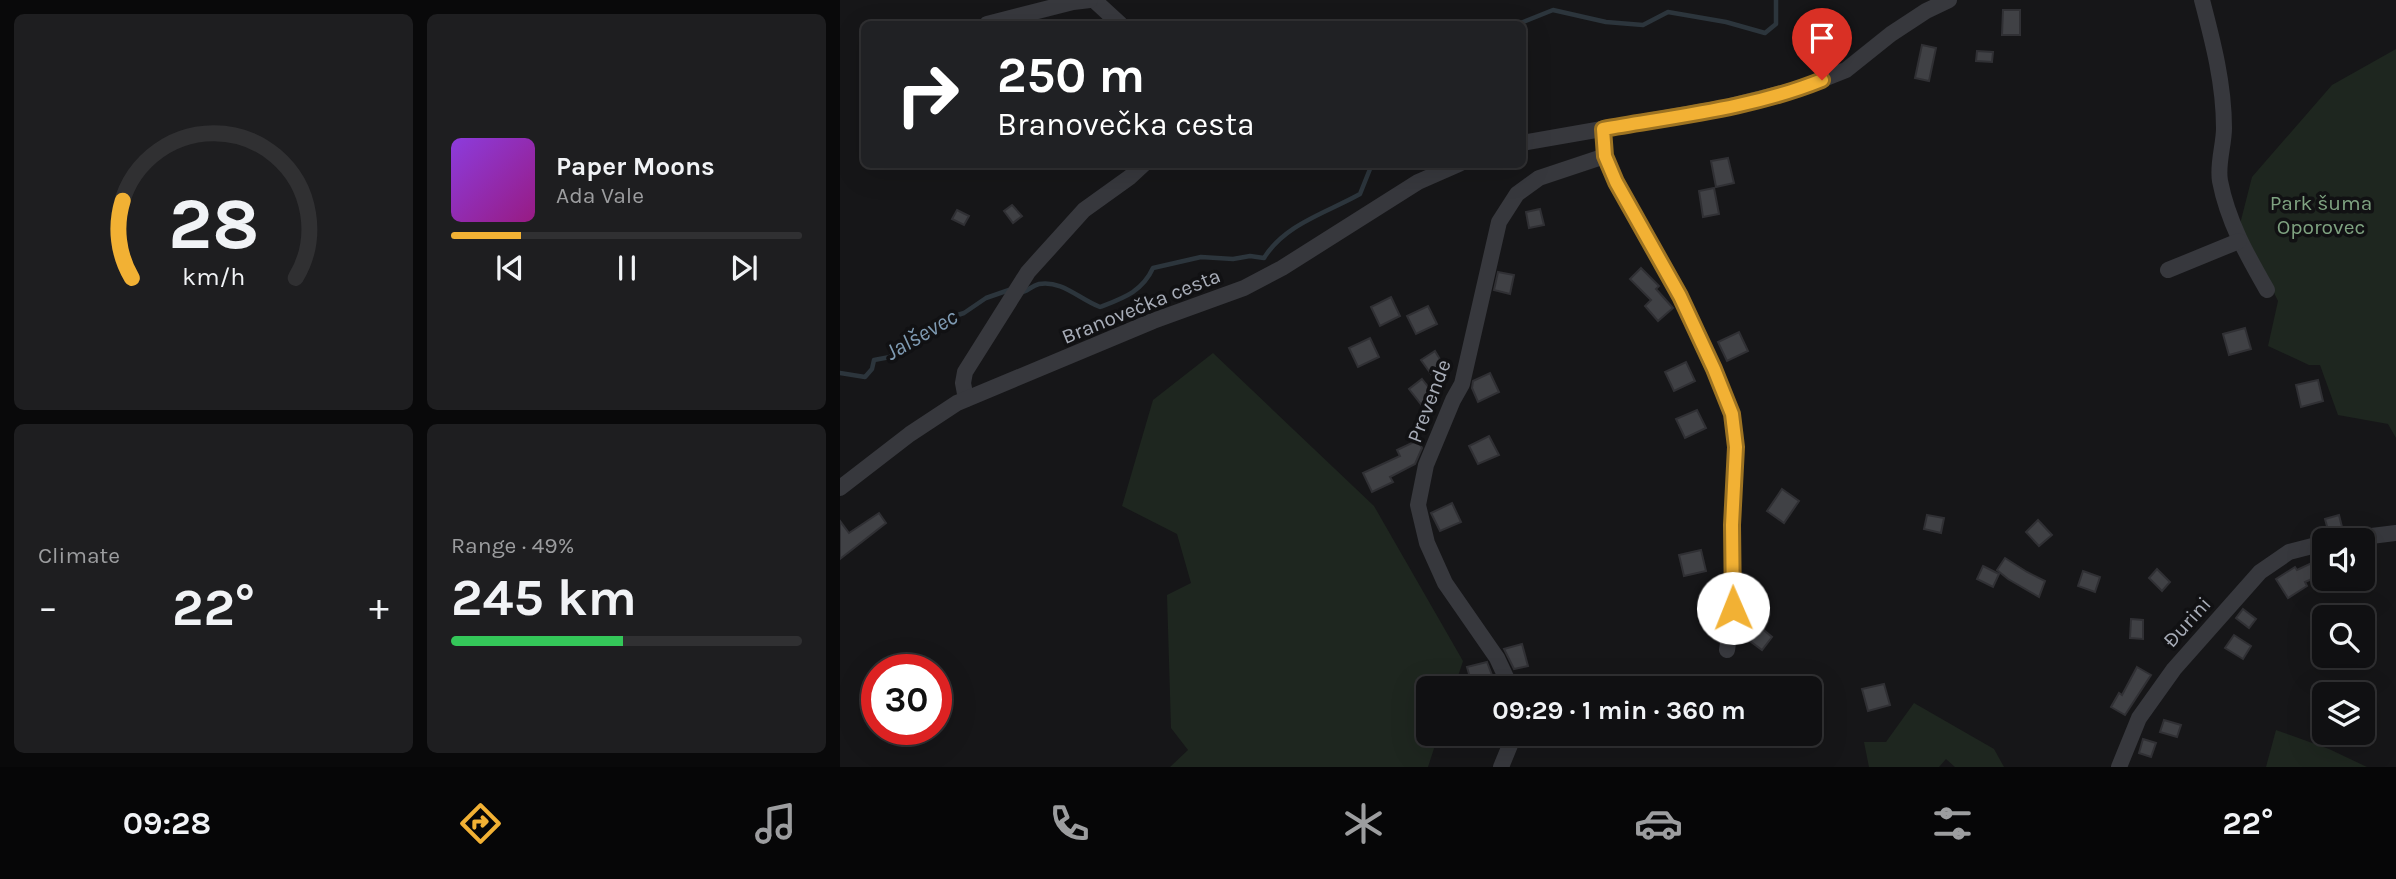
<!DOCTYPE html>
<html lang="en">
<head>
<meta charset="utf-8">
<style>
	body { margin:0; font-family:Karla,sans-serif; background:#1e1e20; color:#f1f3f6; height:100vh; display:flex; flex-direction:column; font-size:26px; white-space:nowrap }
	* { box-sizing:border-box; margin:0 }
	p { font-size:23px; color:#9c9d9f }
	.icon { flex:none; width:38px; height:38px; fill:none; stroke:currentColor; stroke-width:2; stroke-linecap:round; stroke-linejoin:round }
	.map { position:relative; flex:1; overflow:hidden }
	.drawer { display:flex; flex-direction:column; gap:14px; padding:14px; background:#09090a; width:840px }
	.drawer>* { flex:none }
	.top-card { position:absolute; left:21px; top:21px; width:665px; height:147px; border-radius:10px; box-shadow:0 7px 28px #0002,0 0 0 2px #303032; background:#202124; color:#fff; overflow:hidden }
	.controls { position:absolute; left:1472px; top:528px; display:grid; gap:14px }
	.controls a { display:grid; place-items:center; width:63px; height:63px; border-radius:10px; background:#101012; box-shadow:0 7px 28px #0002,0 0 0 2px #303032; font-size:35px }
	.speed { position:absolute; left:21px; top:654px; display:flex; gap:14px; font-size:35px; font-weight:700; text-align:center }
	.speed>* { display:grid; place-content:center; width:91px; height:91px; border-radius:50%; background:#101012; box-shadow:0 7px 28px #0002,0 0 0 2px #303032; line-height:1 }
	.speed .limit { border:10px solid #d22; background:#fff; color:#111 }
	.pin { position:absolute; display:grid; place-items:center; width:60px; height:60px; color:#fff; margin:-72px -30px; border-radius:50% 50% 50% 0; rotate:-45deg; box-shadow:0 0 7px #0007 }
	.pin .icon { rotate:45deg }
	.me { position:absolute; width:77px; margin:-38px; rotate:359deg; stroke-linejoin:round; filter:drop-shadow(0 0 5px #0008) }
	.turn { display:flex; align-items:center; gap:24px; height:147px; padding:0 21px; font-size:32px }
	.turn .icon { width:91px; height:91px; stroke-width:2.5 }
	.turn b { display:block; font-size:49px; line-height:60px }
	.big { font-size:52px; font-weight:700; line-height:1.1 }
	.drawer .card { flex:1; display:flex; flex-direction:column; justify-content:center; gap:10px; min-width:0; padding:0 24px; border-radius:10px; background:#1e1e20 }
	.drawer .dial { align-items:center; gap:0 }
	.dial svg { height:182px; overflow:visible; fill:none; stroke:#303032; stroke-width:7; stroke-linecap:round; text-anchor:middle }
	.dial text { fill:#f1f3f6; stroke:none }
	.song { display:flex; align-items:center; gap:21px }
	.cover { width:84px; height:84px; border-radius:10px; background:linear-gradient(135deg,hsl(270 70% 55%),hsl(310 70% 35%)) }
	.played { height:7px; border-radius:4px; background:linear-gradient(90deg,#f2b134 20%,#303032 20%) }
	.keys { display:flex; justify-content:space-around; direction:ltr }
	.heat { display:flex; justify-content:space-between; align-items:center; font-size:38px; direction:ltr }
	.charge { height:10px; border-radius:5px; background:linear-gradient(90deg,#34c759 49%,#303032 0) }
	.drawer .tiles { flex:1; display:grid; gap:14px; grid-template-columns:repeat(2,1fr) }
	.trip { position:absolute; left:576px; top:676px; width:406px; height:70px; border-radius:10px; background:#101012; box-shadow:0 7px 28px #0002,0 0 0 2px #303032; font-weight:700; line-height:70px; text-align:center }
	.dock { display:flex; height:112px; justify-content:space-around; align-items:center; background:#060607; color:#9c9d9f }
	.dock .icon { width:49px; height:49px }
	.dock .active { color:#f2b134 }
	.dock b { font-size:32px; color:#f1f3f6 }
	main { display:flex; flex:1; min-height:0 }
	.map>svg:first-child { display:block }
	.green { fill:#1e261f }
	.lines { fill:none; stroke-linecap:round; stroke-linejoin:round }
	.stream { stroke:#2c353c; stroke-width:4.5 }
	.building { fill:#404145; stroke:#303034; stroke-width:2 }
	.minor { stroke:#37383d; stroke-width:16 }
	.route-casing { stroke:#9d7322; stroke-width:18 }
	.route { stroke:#f2b134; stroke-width:12 }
	.labels { text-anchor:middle; stroke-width:7; stroke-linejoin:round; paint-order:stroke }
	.park-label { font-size:21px; fill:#7fa381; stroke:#111113 }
	.street-label { font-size:21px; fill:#a8adb8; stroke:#111113 }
	.water-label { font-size:23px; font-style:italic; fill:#7f9bb3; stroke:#111113 }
</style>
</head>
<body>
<main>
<section class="drawer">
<div class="tiles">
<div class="card dial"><svg viewBox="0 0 100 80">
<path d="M14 69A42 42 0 1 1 86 69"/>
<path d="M14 69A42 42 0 0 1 10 35" stroke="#f2b134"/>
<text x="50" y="56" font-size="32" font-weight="700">28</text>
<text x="50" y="72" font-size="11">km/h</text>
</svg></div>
<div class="card">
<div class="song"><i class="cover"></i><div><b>Paper Moons</b><p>Ada Vale</p></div></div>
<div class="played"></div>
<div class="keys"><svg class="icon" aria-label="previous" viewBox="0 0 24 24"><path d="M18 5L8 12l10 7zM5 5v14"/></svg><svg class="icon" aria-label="pause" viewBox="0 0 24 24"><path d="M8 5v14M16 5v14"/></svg><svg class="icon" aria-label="next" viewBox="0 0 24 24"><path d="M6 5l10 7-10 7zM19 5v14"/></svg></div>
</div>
<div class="card"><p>Climate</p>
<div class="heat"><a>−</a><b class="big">22°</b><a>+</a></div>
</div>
<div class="card"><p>Range · 49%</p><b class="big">245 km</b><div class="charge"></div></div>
</div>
</section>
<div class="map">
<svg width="1556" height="767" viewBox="0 0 1556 767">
	<rect width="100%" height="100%" fill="#161618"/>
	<g class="green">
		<path d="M 1556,49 L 1556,438 L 1548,424 L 1498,415 L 1480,365 L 1469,365 L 1428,346 L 1438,301 L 1400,224 L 1412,177 L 1492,85 Z"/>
		<path d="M 373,353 L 534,506 L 623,661 L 614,688 L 588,688 L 588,733 L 599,733 L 588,767 L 330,767 L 348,750 L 331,728 L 327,595 L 351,583 L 337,534 L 282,506 L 313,400 Z"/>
		<path d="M 1074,703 L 1154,749 L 1164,767 L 1115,767 L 1106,759 L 1099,767 L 1029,767 L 1024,742 L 1046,742 Z"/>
		<path d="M 1436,730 L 1489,749 L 1527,767 L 1426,767 Z"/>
	</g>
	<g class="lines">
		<g class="stream">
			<path d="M 678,24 L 713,10 L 766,22 L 803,25 L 828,12 L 886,22 L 925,33 L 936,24 L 936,0"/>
			<path d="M 179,293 C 187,292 191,286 199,284 C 222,280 239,299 260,307 C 283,298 302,292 313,268 L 361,257 L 393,259 L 410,256 L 424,258 C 445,224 486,213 520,194 L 532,164"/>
			<path d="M 0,373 L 25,377 L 32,369 L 34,360 L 50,357 L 66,342 L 84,335 L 99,321 L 124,313 L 146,298 L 169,290"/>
		</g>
	</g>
	<g class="building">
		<path d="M 1163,10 L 1180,10 L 1180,35 L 1162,35 Z"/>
		<path d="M 1082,45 L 1096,48 L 1089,81 L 1075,78 Z"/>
		<path d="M 1137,51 L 1153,52 L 1152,62 L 1136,61 Z"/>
		<path d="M 888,158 L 894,183 L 876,187 L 871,161 Z"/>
		<path d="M 874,188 L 879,214 L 863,217 L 859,191 Z"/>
		<path d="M 172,205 L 182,216 L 173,223 L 164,211 Z"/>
		<path d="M 700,209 L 704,225 L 689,228 L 686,212 Z"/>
		<path d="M 117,210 L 129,216 L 124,225 L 112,219 Z"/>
		<path d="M 801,268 L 819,286 L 816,289 L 833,308 L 818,321 L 805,306 L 811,300 L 790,279 Z"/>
		<path d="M 658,272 L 674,275 L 670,294 L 654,290 Z"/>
		<path d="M 551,297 L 560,316 L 540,326 L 531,307 Z"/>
		<path d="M 588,306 L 597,324 L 576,334 L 567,316 Z"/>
		<path d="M 1405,328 L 1411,349 L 1389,355 L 1383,334 Z"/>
		<path d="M 899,332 L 908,351 L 887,361 L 878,342 Z"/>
		<path d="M 530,338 L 539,357 L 518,367 L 509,348 Z"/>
		<path d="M 595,351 L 604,366 L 591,374 L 581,360 Z"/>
		<path d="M 846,362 L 855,381 L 834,391 L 825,372 Z"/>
		<path d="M 650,373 L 659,392 L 638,402 L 632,388 L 633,381 Z"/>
		<path d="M 582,379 L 597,398 L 584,408 L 569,389 Z"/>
		<path d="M 1478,380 L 1483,401 L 1461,407 L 1456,385 Z"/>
		<path d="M 857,410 L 866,428 L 845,438 L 836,419 Z"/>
		<path d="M 649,436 L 659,455 L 638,464 L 629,446 Z"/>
		<path d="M 578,440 L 582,448 L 575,464 L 550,477 L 553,482 L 532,492 L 523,473 L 560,456 L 557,450 Z"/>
		<path d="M 942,489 L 959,501 L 944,523 L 927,511 Z"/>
		<path d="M 612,503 L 621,522 L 600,531 L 591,513 Z"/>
		<path d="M 39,513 L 46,523 L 0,559 L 0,521 L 9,533 Z"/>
		<path d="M 1087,515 L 1104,518 L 1101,533 L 1084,529 Z"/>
		<path d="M 1499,515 L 1502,527 L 1488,530 L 1485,519 Z"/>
		<path d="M 1198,520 L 1212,535 L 1199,546 L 1186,532 Z"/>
		<path d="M 861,550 L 866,571 L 844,576 L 839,555 Z"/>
		<path d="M 1165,558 L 1187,572 L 1205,581 L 1199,597 L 1168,579 L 1157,570 Z"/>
		<path d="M 1476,561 L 1483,574 L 1465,582 L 1467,586 L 1448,598 L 1436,579 L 1455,567 L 1457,570 Z"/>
		<path d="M 1143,566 L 1159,574 L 1153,587 L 1137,579 Z"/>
		<path d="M 1317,569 L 1330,582 L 1322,591 L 1309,578 Z"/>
		<path d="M 1243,571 L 1260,577 L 1255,592 L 1238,586 Z"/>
		<path d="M 1403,609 L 1416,619 L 1409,628 L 1396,618 Z"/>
		<path d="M 1291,619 L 1303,620 L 1303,639 L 1290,638 Z"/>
		<path d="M 913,621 L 932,637 L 922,650 L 902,635 Z"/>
		<path d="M 1394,635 L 1411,646 L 1403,659 L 1385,648 Z"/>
		<path d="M 682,644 L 688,666 L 674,669 L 664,649 Z"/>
		<path d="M 647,662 L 655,683 L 633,688 L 627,667 Z"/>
		<path d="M 1297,667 L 1311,675 L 1285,715 L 1271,707 L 1279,693 L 1282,695 Z"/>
		<path d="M 1044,684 L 1050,705 L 1028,711 L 1022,689 Z"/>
		<path d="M 1324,720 L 1341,725 L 1337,737 L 1320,732 Z"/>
		<path d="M 1303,739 L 1316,743 L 1311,757 L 1299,753 Z"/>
	</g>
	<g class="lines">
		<g class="minor">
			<path d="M 254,0 L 280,24"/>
			<path d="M 1362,0 C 1373,42 1384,84 1384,128 C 1384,145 1377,164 1380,181 C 1388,222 1407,255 1427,290"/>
			<path d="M 147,24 L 233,2 L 250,0"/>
			<path d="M 682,143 L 882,108 L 958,89 L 1006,70 L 1051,34 L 1086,11 L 1109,0"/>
			<path d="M 765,156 L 776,182 L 840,296 L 874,369 L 892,414 L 896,447 L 892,525 L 893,608 L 887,650"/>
			<path d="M 1328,270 L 1399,241"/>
			<path d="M 126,399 L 123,383 L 125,372 L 188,272 L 244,210 L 290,177 L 304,164"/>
			<path d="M 0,488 L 70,434 L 117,403 L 313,321 L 404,288 L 442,268 L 578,182 L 619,164"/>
			<path d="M 1491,541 L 1556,533"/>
			<path d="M 671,688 L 657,658 L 605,583 L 587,543 L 578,505 L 586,465 L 613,400 L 622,384 L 659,222 L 677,194 L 699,178 L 765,156 L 763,129"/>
			<path d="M 661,767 L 675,733"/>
			<path d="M 1279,767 L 1299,718 L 1334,669 L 1420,572 L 1449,552 L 1484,543"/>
		</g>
	</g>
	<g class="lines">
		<g class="route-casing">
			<path id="route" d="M 893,608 L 892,525 L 896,447 L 892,414 L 874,369 L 840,296 L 776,182 L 765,156 L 763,129 C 836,116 913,108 982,80"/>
		</g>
		<use href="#route" class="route"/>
	</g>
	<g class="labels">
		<g class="park-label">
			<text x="1481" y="210">Park šuma<tspan x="1481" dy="24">Oporovec</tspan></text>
		</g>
		<g class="street-label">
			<text transform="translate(301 306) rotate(-22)" y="7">Branovečka cesta</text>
			<text transform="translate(589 401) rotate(-69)" y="7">Prevende</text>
			<text transform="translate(1347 622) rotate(-48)" y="7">Đurini</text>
		</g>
		<g class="water-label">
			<text transform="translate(81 334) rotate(-30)" y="8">Jalševec</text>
		</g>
	</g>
</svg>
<div class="controls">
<a><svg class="icon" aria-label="sound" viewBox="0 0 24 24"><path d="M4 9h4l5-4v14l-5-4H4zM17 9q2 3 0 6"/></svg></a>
<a><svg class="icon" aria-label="search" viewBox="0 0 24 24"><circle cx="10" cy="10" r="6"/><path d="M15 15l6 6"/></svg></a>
<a><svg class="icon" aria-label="layers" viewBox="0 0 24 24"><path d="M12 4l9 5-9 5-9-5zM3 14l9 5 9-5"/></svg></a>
</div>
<div class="speed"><div class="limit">30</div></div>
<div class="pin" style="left:982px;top:80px;background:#d93025"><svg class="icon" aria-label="arrive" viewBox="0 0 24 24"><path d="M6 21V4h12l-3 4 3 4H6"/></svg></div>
<svg class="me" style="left:893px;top:608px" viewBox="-20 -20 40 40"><circle r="19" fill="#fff"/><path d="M0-13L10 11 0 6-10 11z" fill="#f2b134"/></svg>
<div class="trip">09:29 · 1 min · 360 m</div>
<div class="top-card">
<div class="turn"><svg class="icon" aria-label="right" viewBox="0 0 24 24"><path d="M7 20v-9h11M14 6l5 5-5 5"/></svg><div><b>250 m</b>Branovečka cesta</div></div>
</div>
</div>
</main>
<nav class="dock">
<b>09:28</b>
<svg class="icon active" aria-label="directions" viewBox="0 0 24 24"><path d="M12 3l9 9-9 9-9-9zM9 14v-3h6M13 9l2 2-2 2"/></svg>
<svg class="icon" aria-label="music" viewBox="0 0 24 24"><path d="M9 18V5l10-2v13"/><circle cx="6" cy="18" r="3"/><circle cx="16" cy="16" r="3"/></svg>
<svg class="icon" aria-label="phone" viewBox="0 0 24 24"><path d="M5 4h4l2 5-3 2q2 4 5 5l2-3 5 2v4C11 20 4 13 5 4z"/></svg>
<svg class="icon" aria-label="climate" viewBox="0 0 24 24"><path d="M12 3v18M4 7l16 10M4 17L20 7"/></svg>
<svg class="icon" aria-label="car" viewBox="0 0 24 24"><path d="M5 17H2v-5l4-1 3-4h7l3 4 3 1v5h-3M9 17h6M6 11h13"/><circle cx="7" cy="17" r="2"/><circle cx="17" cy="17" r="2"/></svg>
<svg class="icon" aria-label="filters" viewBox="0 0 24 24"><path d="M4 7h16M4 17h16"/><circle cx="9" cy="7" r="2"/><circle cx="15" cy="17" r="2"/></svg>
<b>22°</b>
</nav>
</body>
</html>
